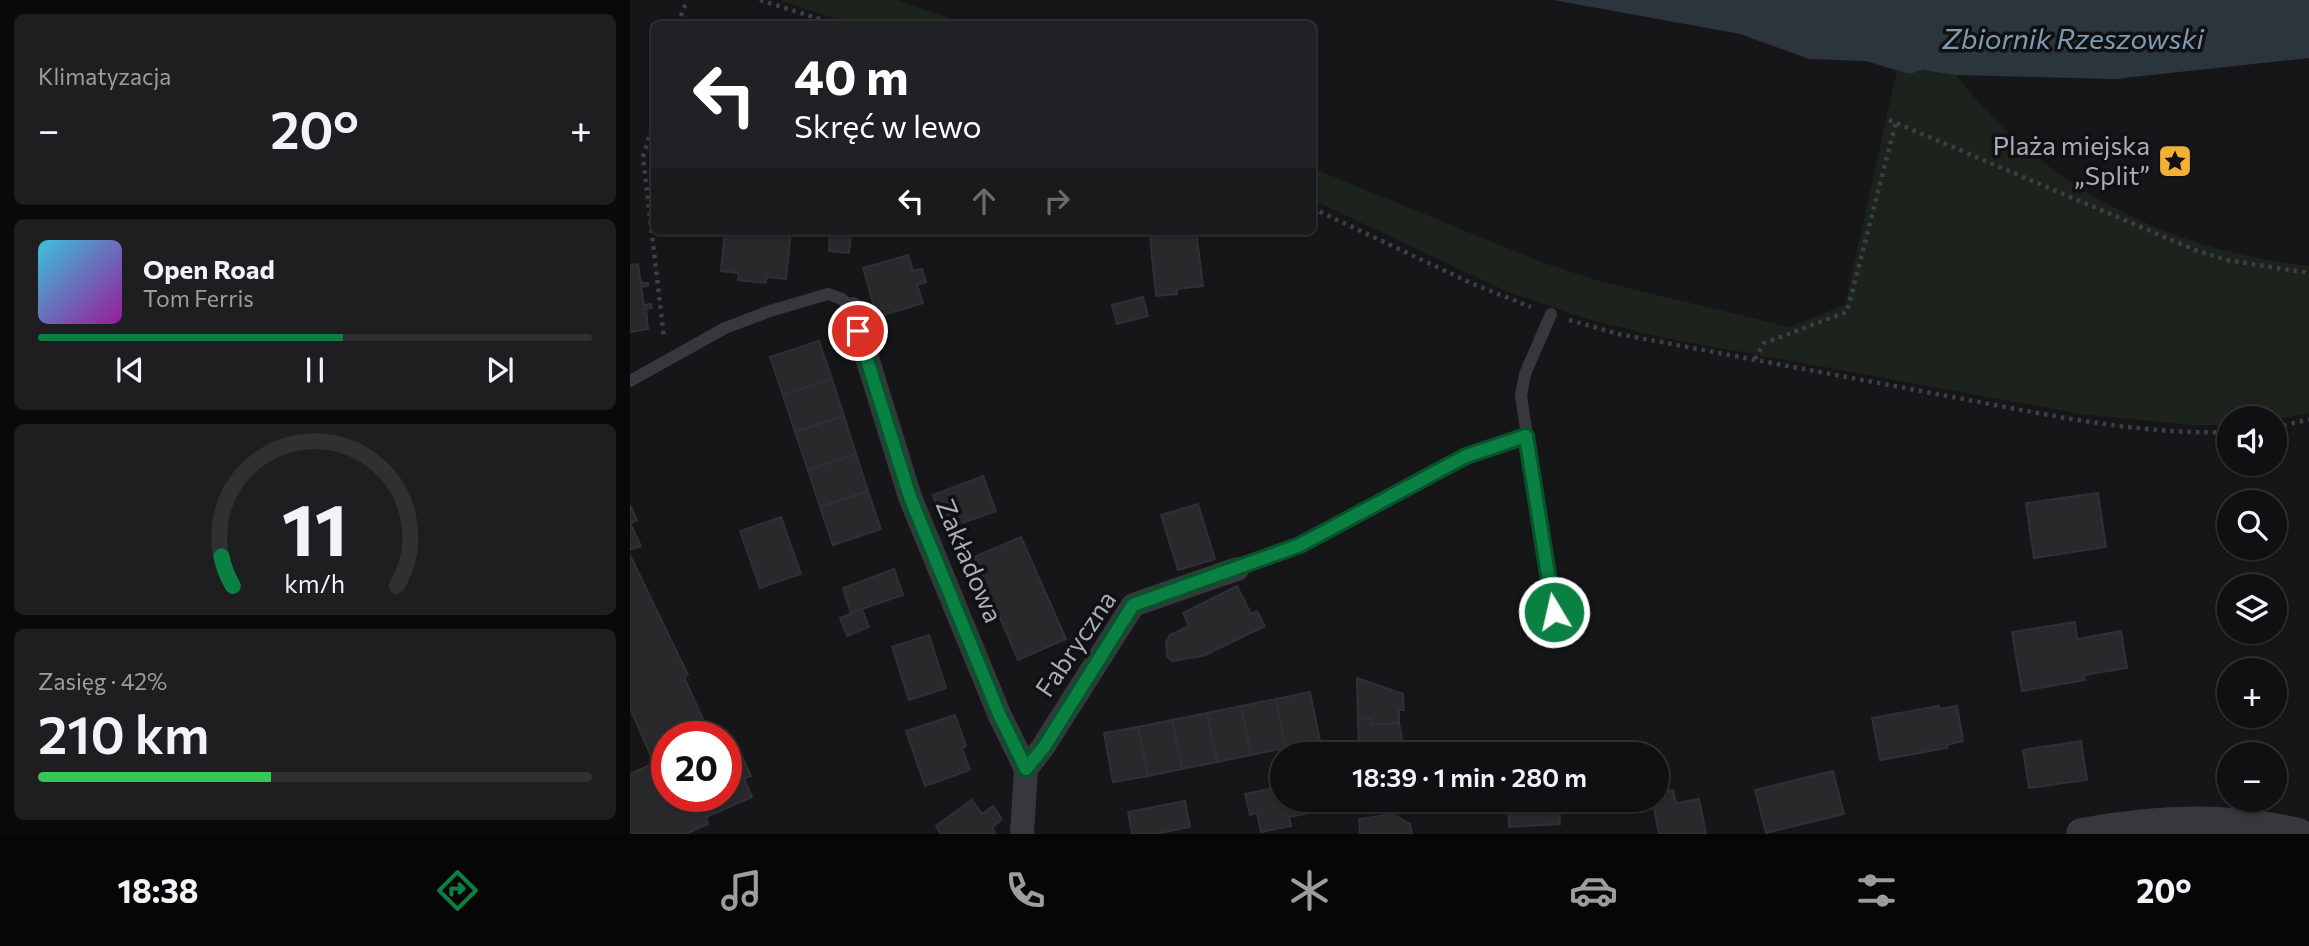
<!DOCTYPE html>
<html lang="pl">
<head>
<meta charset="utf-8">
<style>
	body { margin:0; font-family:Commissioner,sans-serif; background:#1e1e20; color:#f1f3f6; height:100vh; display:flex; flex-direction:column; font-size:26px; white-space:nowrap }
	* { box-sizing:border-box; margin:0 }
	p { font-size:23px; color:#9c9d9f }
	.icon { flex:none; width:38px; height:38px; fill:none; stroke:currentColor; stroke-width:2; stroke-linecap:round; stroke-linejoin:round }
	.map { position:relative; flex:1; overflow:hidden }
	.drawer { display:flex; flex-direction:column; gap:14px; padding:14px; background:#09090a; width:630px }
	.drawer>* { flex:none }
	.guide { position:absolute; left:21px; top:21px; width:665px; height:214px; border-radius:10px; box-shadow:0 2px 5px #0004,0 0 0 2px #303032; background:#202124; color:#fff; overflow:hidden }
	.controls { position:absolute; left:1587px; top:406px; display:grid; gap:14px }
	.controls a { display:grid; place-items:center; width:70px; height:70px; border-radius:50%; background:#101012; box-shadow:0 2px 5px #0004,0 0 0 2px #303032; font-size:35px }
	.speed { position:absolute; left:21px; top:721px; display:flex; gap:14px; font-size:35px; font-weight:700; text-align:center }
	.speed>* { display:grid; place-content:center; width:91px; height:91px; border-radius:50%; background:#101012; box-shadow:0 2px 5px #0004,0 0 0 2px #303032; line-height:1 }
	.speed .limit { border:10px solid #d22; background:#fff; color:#111 }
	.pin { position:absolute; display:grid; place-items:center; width:60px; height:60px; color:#fff; margin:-30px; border:4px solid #fff; border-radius:50%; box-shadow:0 2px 7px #0007 }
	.me { position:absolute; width:77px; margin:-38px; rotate:351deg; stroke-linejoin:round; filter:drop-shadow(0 0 5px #0008) }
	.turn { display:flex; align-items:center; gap:24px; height:147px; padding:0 28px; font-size:32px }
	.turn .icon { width:91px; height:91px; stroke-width:2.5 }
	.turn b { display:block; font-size:49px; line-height:60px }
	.lanes { display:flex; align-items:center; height:66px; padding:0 28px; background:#0003; justify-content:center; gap:35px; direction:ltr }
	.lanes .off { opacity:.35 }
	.big { font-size:52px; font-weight:600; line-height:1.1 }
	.drawer .tile { flex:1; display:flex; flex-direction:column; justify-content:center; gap:10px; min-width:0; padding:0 24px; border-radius:10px; background:#1e1e20 }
	.drawer .dial { align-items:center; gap:0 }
	.dial svg { height:182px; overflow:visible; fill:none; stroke:#303032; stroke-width:7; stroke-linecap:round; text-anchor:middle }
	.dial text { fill:#f1f3f6; stroke:none }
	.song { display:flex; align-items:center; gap:21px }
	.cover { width:84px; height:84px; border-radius:10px; background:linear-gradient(135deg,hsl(190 70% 55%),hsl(300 70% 35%)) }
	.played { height:7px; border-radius:4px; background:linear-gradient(90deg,#0b8043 55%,#303032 55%) }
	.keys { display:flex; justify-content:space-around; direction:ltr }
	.heat { display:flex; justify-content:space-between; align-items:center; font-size:38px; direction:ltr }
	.charge { height:10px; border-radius:5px; background:linear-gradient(90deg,#34c759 42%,#303032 0) }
	.trip { position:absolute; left:640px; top:742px; width:399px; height:70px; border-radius:35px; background:#101012; box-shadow:0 2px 5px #0004,0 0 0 2px #303032; font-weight:600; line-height:70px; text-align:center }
	.dock { display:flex; height:112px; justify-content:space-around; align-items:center; background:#060607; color:#9c9d9f }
	.dock .icon { width:49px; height:49px }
	.dock .on { color:#0b8043 }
	.dock b { font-size:32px; color:#f1f3f6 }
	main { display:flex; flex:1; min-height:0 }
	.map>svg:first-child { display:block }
	.green { fill:#1c231d }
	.water { fill:#2c353c }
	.building { fill:#29292c; stroke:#303034; stroke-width:2 }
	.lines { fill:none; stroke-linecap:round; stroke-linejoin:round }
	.path { stroke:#3d3f44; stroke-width:4.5; stroke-dasharray:3.5 5; stroke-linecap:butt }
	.service { stroke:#37383d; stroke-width:12 }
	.minor { stroke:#37383d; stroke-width:24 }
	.tertiary { stroke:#37383d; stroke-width:32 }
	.route-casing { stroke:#07532c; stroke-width:18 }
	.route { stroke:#0b8043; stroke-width:12 }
	.labels { text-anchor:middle; stroke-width:7; stroke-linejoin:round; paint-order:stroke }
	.poi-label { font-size:26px; fill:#a8adb8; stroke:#111113; text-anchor:end }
	.street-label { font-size:26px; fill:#a8adb8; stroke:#111113 }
	.water-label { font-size:28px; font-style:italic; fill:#7f9bb3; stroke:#111113 }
</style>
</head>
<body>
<main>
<section class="drawer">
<div class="tile"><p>Klimatyzacja</p>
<div class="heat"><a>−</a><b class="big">20°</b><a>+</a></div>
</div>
<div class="tile">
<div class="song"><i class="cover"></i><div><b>Open Road</b><p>Tom Ferris</p></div></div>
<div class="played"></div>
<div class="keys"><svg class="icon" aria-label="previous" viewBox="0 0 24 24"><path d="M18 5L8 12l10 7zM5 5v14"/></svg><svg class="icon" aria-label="pause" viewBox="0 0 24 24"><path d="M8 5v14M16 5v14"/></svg><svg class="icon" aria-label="next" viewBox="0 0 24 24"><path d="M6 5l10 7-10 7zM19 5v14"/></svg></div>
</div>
<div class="tile dial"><svg viewBox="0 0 100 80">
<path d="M14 69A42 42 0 1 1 86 69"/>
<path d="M14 69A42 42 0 0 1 9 56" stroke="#0b8043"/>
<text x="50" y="56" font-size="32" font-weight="700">11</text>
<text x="50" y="72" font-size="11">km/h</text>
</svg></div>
<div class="tile"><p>Zasięg · 42%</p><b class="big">210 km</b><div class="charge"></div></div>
</section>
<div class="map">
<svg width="1679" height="834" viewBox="0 0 1679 834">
	<rect width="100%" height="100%" fill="#161618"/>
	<g class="green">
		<path d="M 149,0 L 266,0 L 335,24 L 222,24 Z"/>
		<path d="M 1267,70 C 1286,76 1307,65 1326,75 C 1415,188 1537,250 1679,266 L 1679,413 L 1645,420 L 1600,418 L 1599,425 L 1564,425 L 1457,415 L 1035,338 L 958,319 L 878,292 L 683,200 L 682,168 L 911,262 L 969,281 L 1159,327 L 1215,305 Z"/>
	</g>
	<path class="water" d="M 923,0 L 1679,0 L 1679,58 L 1485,79 L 1326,75 L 1293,70 L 1279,74 L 1236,61 L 1179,59 L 1110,34 Z"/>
	<g class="building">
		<path d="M 95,231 L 161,231 L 156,279 L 137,277 L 136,283 L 108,280 L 109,273 L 91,271 Z"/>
		<path d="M 200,231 L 227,231 L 221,231 L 219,253 L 199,251 Z"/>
		<path d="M 566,231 L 573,286 L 547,289 L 547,294 L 526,296 L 520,237 Z"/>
		<path d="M 278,255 L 283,271 L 292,269 L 296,282 L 287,285 L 293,303 L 247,317 L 233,268 Z"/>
		<path d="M 8,264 L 11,283 L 18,283 L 18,286 L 11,287 L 14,305 L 21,304 L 22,308 L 16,309 L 18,329 L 0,332 L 0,265 Z"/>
		<path d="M 513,297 L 518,316 L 487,324 L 482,305 Z"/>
		<path d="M 189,341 L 202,379 L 153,395 L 140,357 Z"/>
		<path d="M 202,379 L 214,416 L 165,432 L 153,395 Z"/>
		<path d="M 214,416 L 226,454 L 178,470 L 165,432 Z"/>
		<path d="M 226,454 L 238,491 L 190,507 L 178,470 Z"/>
		<path d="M 353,476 L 366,511 L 315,529 L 303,495 Z"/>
		<path d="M 238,491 L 251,529 L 203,545 L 190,507 Z"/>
		<path d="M 1468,493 L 1476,547 L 1404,558 L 1396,503 Z"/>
		<path d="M 568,504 L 585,559 L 548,570 L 531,515 Z"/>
		<path d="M 0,505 L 7,520 L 0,523 L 11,546 L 0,550 Z"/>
		<path d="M 151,517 L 171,574 L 130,588 L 110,531 Z"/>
		<path d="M 391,537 L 436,639 L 388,660 L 344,557 Z"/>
		<path d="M 0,555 L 58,675 L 54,677 L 81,737 L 37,737 L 37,796 L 96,796 L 96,738 L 104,755 L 110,752 L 121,776 L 114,778 L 122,797 L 76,817 L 78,824 L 56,834 L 0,834 L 0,774 L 24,763 L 0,708 Z"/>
		<path d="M 264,569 L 273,595 L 221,613 L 213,588 Z"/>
		<path d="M 607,586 L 621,614 L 627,611 L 635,626 L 573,656 L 542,661 L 537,656 L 536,643 L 540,635 L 559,626 L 553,613 Z"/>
		<path d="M 232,609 L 239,627 L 217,636 L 210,618 Z"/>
		<path d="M 1445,622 L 1447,639 L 1491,631 L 1497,668 L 1454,675 L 1455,680 L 1392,691 L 1382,632 Z"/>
		<path d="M 299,635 L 316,688 L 279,700 L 262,647 Z"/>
		<path d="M 727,678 L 773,694 L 774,710 L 769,710 L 769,723 L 741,725 L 742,718 L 728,719 Z"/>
		<path d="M 680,692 L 690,741 L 655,748 L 646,699 Z"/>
		<path d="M 646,699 L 655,748 L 621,755 L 611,706 Z"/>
		<path d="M 611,706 L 621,755 L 587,762 L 577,713 Z"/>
		<path d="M 1309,706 L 1310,709 L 1327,706 L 1333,741 L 1317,745 L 1317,748 L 1250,760 L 1242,718 Z"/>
		<path d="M 577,713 L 587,762 L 552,769 L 542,720 Z"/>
		<path d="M 325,715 L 336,746 L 332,748 L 340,770 L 295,786 L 276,731 Z"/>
		<path d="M 742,718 L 741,725 L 769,723 L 775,754 L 729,752 L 728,719 Z"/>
		<path d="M 542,720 L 552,769 L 518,776 L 508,727 Z"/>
		<path d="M 508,727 L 518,776 L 483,782 L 474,733 Z"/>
		<path d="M 1451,741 L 1457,780 L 1399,788 L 1393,750 Z"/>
		<path d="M 1203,771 L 1214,814 L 1136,833 L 1125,790 Z"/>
		<path d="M 653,786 L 653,800 L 682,800 L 685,812 L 659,817 L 661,826 L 631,832 L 627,813 L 620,815 L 615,794 Z"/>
		<path d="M 1043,790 L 1046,803 L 1069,799 L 1076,834 L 1029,834 L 1024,808 L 1027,807 L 1027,792 Z"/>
		<path d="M 342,800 L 352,814 L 363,806 L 372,819 L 362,828 L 366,834 L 311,834 L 306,826 Z"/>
		<path d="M 878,800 L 929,800 L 930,824 L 879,827 Z"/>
		<path d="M 555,801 L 560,827 L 525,834 L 502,834 L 498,812 Z"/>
		<path d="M 763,814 L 780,824 L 782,834 L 730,834 L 729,819 Z"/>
	</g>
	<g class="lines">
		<g class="path">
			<path d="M 130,0 L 205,24"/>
			<path d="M 48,24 L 57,0"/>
			<path d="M 1259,120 L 1565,250 L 1597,260 L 1679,273"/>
			<path d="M 24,121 L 13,157 L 34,338"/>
			<path d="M 682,208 L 843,284 L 901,307"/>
			<path d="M 939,320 L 989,334 C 1098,355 1207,375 1317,396 C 1410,413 1504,435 1600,432"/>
			<path d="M 1125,359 L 1134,343 L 1217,312 L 1266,122"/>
			<path d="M 1645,428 L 1679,419"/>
		</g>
		<g class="service">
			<path d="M 921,314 L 895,374 L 891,396 L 924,612"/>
			<path d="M 0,381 L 95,328 L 140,311 L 198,294 L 212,299 L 222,309"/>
			<path d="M 607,569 L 693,535 L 836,456 L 896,436"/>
		</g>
		<g class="minor">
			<path d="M 222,309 L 280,497 L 370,716 L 396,769 L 392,834"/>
			<path d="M 396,769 L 413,747 L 503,605 L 607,569"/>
		</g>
		<path class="tertiary" d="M 1452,834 C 1524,820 1597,817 1668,834"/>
	</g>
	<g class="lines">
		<g class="route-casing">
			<path id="route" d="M 228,331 L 280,497 L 370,716 L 396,769 L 414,747 L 503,605 L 670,545 L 836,456 L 896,436 L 924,612"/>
		</g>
		<use href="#route" class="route"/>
	</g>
	<defs>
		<g id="sight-square" transform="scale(1.75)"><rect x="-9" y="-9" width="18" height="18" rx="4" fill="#f2b134" stroke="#111113"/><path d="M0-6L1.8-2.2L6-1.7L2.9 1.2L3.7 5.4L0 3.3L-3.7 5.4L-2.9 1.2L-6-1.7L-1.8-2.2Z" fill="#111"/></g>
	</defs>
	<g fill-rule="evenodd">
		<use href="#sight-square" x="1545" y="161"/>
	</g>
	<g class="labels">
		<g class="poi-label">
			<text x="1520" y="155">Plaża miejska<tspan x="1520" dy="30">„Split”</tspan></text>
		</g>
		<g class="street-label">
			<text transform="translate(339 561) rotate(67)" y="9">Zakładowa</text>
			<text transform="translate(446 644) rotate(-56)" y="9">Fabryczna</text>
		</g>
		<g class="water-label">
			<text x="1443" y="49">Zbiornik Rzeszowski</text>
		</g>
	</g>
</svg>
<div class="controls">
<a><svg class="icon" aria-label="sound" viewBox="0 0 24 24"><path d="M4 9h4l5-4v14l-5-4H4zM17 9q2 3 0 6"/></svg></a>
<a><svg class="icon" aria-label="search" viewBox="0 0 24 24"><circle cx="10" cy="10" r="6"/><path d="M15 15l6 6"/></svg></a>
<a><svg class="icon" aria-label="layers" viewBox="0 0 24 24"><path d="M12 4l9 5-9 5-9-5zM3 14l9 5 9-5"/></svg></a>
<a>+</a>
<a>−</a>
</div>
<div class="speed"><div class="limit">20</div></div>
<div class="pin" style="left:228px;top:331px;background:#d93025"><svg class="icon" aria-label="arrive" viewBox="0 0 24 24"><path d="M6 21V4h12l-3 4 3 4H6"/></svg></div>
<svg class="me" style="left:924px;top:612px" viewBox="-20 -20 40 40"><circle r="17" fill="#0b8043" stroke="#fff" stroke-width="3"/><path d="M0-11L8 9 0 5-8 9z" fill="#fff"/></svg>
<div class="trip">18:39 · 1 min · 280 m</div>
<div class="guide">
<div class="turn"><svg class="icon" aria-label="left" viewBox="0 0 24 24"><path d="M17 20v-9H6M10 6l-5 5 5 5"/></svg><div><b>40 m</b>Skręć w lewo</div></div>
<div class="lanes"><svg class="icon" aria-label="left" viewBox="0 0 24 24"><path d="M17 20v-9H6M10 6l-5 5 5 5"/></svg><svg class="icon off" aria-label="ahead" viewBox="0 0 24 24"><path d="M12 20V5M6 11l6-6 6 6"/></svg><svg class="icon off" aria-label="right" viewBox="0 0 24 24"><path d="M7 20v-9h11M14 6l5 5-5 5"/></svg></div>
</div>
</div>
</main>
<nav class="dock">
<b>18:38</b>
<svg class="icon on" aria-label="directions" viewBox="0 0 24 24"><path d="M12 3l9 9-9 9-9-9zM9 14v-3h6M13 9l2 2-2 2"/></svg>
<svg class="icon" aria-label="music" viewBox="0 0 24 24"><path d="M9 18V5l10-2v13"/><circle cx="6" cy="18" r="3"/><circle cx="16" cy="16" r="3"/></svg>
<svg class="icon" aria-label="phone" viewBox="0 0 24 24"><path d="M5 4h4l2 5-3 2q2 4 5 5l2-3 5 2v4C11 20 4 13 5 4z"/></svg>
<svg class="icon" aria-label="climate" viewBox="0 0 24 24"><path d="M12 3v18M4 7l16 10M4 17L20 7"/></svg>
<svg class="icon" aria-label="car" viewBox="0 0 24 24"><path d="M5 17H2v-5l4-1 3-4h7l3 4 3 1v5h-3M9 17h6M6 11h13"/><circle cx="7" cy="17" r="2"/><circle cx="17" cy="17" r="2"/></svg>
<svg class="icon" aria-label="filters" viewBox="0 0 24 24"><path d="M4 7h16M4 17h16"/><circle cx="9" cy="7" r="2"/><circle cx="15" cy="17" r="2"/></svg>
<b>20°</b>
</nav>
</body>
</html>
